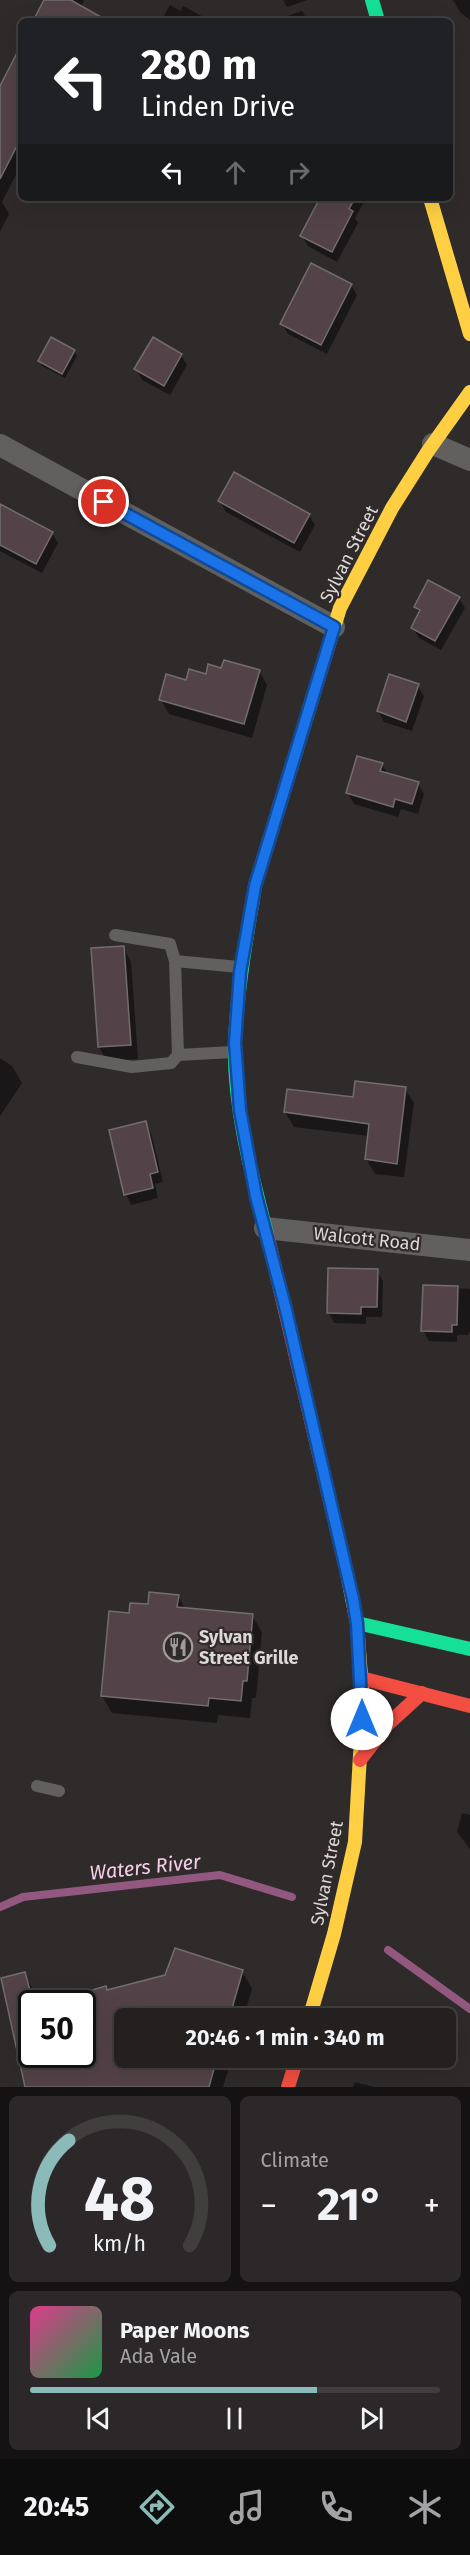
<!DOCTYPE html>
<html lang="en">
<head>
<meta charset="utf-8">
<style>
	body { margin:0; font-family:"Fira Sans",sans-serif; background:#2c2829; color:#f1f3f6; height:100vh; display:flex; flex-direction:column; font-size:22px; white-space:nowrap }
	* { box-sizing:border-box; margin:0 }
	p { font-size:20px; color:#a3a3a5 }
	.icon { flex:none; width:33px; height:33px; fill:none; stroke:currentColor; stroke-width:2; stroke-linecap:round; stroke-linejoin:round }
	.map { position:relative; height:2087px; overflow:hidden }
	.panel { display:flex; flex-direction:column; gap:9px; padding:9px; background:#141212; flex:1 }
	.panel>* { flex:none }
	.guide { position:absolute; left:18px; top:18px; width:435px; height:183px; border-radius:9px; box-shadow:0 6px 24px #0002,0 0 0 2px #413e3e; background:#202124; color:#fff; overflow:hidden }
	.speed { position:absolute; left:18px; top:1990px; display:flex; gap:12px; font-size:30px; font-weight:700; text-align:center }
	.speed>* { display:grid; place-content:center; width:78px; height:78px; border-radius:50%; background:#242020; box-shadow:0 6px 24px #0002,0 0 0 2px #413e3e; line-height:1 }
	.speed .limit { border:3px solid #111; border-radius:9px; background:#fff; color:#111 }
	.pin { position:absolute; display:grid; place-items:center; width:51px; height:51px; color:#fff; margin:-26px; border:3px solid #fff; border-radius:50%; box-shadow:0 2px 6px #0007 }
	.me { position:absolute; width:66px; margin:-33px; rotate:0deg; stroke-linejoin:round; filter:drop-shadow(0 0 4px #0008) }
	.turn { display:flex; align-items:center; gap:21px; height:126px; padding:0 24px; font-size:27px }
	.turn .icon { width:78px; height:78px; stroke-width:2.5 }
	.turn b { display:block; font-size:42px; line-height:51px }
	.lanes { display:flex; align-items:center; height:57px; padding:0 24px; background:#0003; justify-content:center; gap:30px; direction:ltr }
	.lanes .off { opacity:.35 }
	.big { font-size:45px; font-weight:700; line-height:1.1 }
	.panel .tile { flex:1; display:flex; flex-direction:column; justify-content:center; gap:9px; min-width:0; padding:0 21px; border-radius:9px; background:#2c2829 }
	.panel .dial { align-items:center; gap:0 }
	.dial svg { height:156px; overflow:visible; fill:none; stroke:#413e3e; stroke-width:7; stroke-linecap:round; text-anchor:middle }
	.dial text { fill:#f1f3f6; stroke:none }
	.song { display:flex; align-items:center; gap:18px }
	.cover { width:72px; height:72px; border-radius:9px; background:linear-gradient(135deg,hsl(330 70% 55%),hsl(140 70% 35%)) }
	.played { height:6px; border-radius:3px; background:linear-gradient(90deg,#8bbbb9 70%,#413e3e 70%) }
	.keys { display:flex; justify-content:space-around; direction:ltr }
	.heat { display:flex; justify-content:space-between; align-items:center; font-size:33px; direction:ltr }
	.panel .tiles { flex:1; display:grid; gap:9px; grid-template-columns:1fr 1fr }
	.tile:last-child { grid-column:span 2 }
	.trip { position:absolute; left:114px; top:2008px; width:342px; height:60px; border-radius:9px; background:#242020; box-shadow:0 6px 24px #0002,0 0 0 2px #413e3e; font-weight:700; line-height:60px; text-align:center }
	.menu { display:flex; height:96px; justify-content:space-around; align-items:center; background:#0e0d0d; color:#a3a3a5 }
	.menu .icon { width:42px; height:42px }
	.menu .current { color:#8bbbb9 }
	.menu b { font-size:27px; color:#f1f3f6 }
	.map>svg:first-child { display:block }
	.shadow { fill:#0007 }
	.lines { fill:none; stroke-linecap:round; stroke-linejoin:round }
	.stream { stroke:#925880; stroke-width:8 }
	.building { fill:#534348; stroke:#716d6e; stroke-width:1.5 }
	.lane { stroke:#61605f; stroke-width:12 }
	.street { stroke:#61605f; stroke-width:22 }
	.fast { stroke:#16e098; stroke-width:14 }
	.slow { stroke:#ffcf43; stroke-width:14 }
	.jam { stroke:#f24e42; stroke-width:14 }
	.route-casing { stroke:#114b97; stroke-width:15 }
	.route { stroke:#1a73e8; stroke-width:10 }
	.labels { text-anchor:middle; stroke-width:4.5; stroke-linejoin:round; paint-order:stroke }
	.street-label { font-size:18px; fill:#ddd9d8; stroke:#312a2a }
	.poi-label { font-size:18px; font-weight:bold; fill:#ddd9d8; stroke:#312a2a; text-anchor:start }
	.water-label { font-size:20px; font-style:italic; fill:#f5cfe7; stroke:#312a2a }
</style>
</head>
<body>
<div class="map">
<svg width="470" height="2087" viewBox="0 0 470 2087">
	<rect width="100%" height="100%" fill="#302b2b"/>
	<g class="shadow">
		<path d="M 47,0 L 84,0 L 82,5 L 95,21 L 36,21 Z"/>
		<path d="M 283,0 L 307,0 L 287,7 Z"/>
		<path d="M 453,0 L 470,0 L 470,20 L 460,12 Z"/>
		<path d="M 170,5 L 181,11 L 183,6 L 211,21 L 161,21 Z"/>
		<path d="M 302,11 L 308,21 L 272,21 Z"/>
		<path d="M 21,49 L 21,165 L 2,202 L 9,214 L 0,232 L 0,89 Z"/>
		<path d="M 321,198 L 366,198 L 355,218 L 358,223 L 337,262 L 308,246 L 302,236 Z"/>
		<path d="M 351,285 L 357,295 L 327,354 L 288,334 L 282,324 Z"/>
		<path d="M 74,351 L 77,356 L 65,378 L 42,366 L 40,361 Z"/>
		<path d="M 181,355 L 187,365 L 170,395 L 142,380 L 136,369 Z"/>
		<path d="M 220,501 L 309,515 L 315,525 L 300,552 L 226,512 Z"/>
		<path d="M 0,513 L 52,533 L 58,543 L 42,573 L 0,551 Z"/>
		<path d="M 459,598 L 465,608 L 441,650 L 419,638 L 413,628 L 420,614 L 415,607 Z"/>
		<path d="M 222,670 L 259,671 L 267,685 L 252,738 L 169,714 L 161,700 L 187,682 Z"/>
		<path d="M 418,686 L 424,696 L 412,731 L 384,722 L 378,711 Z"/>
		<path d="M 382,764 L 388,775 L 418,784 L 424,794 L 418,814 L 401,809 L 398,817 L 354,804 L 348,793 Z"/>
		<path d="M 123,947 L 131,962 L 138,1059 L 107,1061 L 99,1047 Z"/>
		<path d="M 0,1058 L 12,1066 L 22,1083 L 0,1116 Z"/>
		<path d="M 405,1089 L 414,1103 L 404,1177 L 375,1174 L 366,1159 L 369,1136 L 294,1127 L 285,1112 Z"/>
		<path d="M 145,1123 L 151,1133 L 163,1182 L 155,1184 L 158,1198 L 131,1205 L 126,1194 Z"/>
		<path d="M 377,1271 L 383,1281 L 382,1317 L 366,1317 L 366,1324 L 334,1323 L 328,1312 Z"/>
		<path d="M 425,1286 L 470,1289 L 470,1331 L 468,1335 L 457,1335 L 457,1342 L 429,1341 L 423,1330 Z"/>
		<path d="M 178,1596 L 185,1609 L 252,1615 L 262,1632 L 256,1698 L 252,1698 L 250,1718 L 218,1715 L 217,1723 L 112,1713 L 102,1696 L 130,1614 Z"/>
		<path d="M 462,1813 L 470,1815 L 470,1849 L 457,1832 Z"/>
		<path d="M 242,1971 L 252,1989 L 243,2019 L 124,2019 L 124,2058 L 232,2058 L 223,2087 L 26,2087 L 24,1974 L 34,1991 L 37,2004 L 32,2004 L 32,2055 L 82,2055 L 82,2004 L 45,2004 L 105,1988 L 107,1991 Z"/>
		<path d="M 355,2082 L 374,2087 L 353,2087 Z"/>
	</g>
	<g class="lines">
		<g class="stream">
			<path d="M 0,1907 L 23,1897 L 220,1875 L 292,1897"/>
			<path d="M 388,1950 L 470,2009"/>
		</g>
	</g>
	<g class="building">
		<path d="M 44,0 L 71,0 L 108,21 L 33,21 Z"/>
		<path d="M 21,45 L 21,138 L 0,179 L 0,86 Z"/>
		<path d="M 320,198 L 355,198 L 349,209 L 353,211 L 332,252 L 300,236 Z"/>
		<path d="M 311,263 L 352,284 L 321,345 L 280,324 Z"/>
		<path d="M 51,337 L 75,350 L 62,374 L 38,361 Z"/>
		<path d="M 153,337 L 182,354 L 164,386 L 134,369 Z"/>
		<path d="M 234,472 L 310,514 L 294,543 L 218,501 Z"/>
		<path d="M 0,504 L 53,532 L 36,564 L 0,545 Z"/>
		<path d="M 428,580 L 460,597 L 435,641 L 411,628 L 420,610 L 414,607 Z"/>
		<path d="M 224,660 L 260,670 L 244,724 L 159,700 L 166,674 L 186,680 L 189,669 L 206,674 L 208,664 L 221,668 Z"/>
		<path d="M 389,674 L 419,684 L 406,722 L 377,711 Z"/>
		<path d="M 357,756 L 383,763 L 380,771 L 419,782 L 412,804 L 395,799 L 393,807 L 346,793 Z"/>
		<path d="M 124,946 L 131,1045 L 98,1047 L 91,948 Z"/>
		<path d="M 355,1081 L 406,1087 L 397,1164 L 365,1159 L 369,1124 L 284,1112 L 287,1089 L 353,1097 Z"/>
		<path d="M 146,1121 L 158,1172 L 150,1174 L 153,1188 L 124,1195 L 109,1130 Z"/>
		<path d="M 328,1268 L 378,1269 L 377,1307 L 361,1307 L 361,1314 L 327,1313 Z"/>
		<path d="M 423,1285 L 458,1286 L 457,1325 L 452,1325 L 452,1332 L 421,1331 Z"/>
		<path d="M 149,1592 L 179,1595 L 177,1607 L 253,1614 L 247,1681 L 243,1681 L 241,1701 L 209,1698 L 208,1706 L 101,1696 L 109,1611 L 129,1613 L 130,1603 L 148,1604 Z"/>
		<path d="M 175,1948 L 243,1970 L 229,2019 L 124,2019 L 124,2058 L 217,2058 L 209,2087 L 25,2087 L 1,1978 L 25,1972 L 32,1998 L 32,2055 L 82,2055 L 82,1993 L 106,1986 L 107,1990 L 165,1975 Z"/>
	</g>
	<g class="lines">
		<g class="lane">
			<path d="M 115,935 L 170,944 L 175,961"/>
			<path d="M 178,1055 L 175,961 L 239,967"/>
			<path d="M 77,1057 L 132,1067 L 171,1063 L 178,1055 L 233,1052"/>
			<path d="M 37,1786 L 59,1791"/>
		</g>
		<g class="street">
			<path d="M 433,444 L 470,460"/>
			<path d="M 0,445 L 334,627"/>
			<path d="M 265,1228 L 470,1250"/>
		</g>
		<g class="fast">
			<path d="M 372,0 L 378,21"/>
			<path d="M 252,905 C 244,950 237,995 235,1041 C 233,1105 251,1172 267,1234"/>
			<path d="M 357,1623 L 470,1649"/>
		</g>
		<g class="slow">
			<path d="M 430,198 L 470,334"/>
			<path d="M 252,905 L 255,886 L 340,608 L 392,508 L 428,451 L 470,392"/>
			<path d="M 309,2019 L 334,1934 L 355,1842 L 363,1703 L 357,1623 L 347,1573"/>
		</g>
		<g class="jam">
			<path d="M 267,1234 L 347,1573"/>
			<path d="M 361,1678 L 470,1706"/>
			<path d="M 360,1760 L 388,1724 L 422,1693"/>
			<path d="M 288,2087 L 297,2058"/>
		</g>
	</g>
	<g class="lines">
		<g class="route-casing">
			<path id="route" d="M 104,502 L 334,627 L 255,886 L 240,972 L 235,1043 L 240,1110 L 256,1196 L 285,1306 L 353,1599 L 357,1623 L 362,1719"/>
		</g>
		<use href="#route" class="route"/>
	</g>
	<defs>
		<g id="restaurant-ring" transform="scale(1.5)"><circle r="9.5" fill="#312a2a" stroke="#a09c9b" stroke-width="1.5"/><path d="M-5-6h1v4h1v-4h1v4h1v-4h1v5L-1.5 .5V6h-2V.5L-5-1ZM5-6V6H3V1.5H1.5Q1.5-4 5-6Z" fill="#a09c9b"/></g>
	</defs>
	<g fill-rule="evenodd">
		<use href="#restaurant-ring" x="178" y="1647"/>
	</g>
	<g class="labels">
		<g class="street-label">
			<text transform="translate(349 554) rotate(-63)" y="6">Sylvan Street</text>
			<text transform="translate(367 1239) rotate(6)" y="6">Walcott Road</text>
			<text transform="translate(327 1873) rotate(-79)" y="6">Sylvan Street</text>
		</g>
		<g class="poi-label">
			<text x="199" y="1643">Sylvan<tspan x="199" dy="21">Street Grille</tspan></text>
		</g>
		<g class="water-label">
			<text transform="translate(145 1867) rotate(-6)" y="7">Waters River</text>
		</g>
	</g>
</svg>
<div class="speed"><div class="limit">50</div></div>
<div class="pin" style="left:104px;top:502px;background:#d93025"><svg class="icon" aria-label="arrive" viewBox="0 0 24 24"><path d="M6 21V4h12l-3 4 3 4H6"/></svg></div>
<svg class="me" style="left:362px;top:1719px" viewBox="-20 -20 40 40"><circle r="19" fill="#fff"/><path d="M0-13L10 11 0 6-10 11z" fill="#1a73e8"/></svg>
<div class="trip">20:46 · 1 min · 340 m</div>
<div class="guide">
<div class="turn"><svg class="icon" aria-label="left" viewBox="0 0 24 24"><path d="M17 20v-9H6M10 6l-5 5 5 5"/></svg><div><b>280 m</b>Linden Drive</div></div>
<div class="lanes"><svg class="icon" aria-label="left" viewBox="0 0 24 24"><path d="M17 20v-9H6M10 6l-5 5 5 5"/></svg><svg class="icon off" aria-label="ahead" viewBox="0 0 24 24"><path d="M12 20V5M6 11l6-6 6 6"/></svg><svg class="icon off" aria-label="right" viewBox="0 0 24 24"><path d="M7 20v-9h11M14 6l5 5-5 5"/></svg></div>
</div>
</div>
<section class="panel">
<div class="tiles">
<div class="tile dial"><svg viewBox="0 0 100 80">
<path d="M14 69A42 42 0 1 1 86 69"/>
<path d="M14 69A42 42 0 0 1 24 15" stroke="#8bbbb9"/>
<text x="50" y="56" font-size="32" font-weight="700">48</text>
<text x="50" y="72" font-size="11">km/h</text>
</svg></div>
<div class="tile"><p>Climate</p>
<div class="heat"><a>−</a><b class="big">21°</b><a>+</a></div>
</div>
<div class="tile">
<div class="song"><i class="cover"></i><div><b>Paper Moons</b><p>Ada Vale</p></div></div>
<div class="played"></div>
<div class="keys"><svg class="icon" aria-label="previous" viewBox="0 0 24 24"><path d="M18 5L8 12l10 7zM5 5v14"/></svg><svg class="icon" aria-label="pause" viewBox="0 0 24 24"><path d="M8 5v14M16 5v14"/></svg><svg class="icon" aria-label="next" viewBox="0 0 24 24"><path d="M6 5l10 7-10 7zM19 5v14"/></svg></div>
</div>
</div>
</section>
<nav class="menu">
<b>20:45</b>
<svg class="icon current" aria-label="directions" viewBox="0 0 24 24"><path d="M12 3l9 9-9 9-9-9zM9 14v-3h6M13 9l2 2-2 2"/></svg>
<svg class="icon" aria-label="music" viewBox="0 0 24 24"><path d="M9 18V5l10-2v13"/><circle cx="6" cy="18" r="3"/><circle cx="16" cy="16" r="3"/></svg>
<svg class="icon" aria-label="phone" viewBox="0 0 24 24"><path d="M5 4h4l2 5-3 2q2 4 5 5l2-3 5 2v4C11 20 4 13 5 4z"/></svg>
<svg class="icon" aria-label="climate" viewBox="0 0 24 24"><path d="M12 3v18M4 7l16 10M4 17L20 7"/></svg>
</nav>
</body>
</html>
